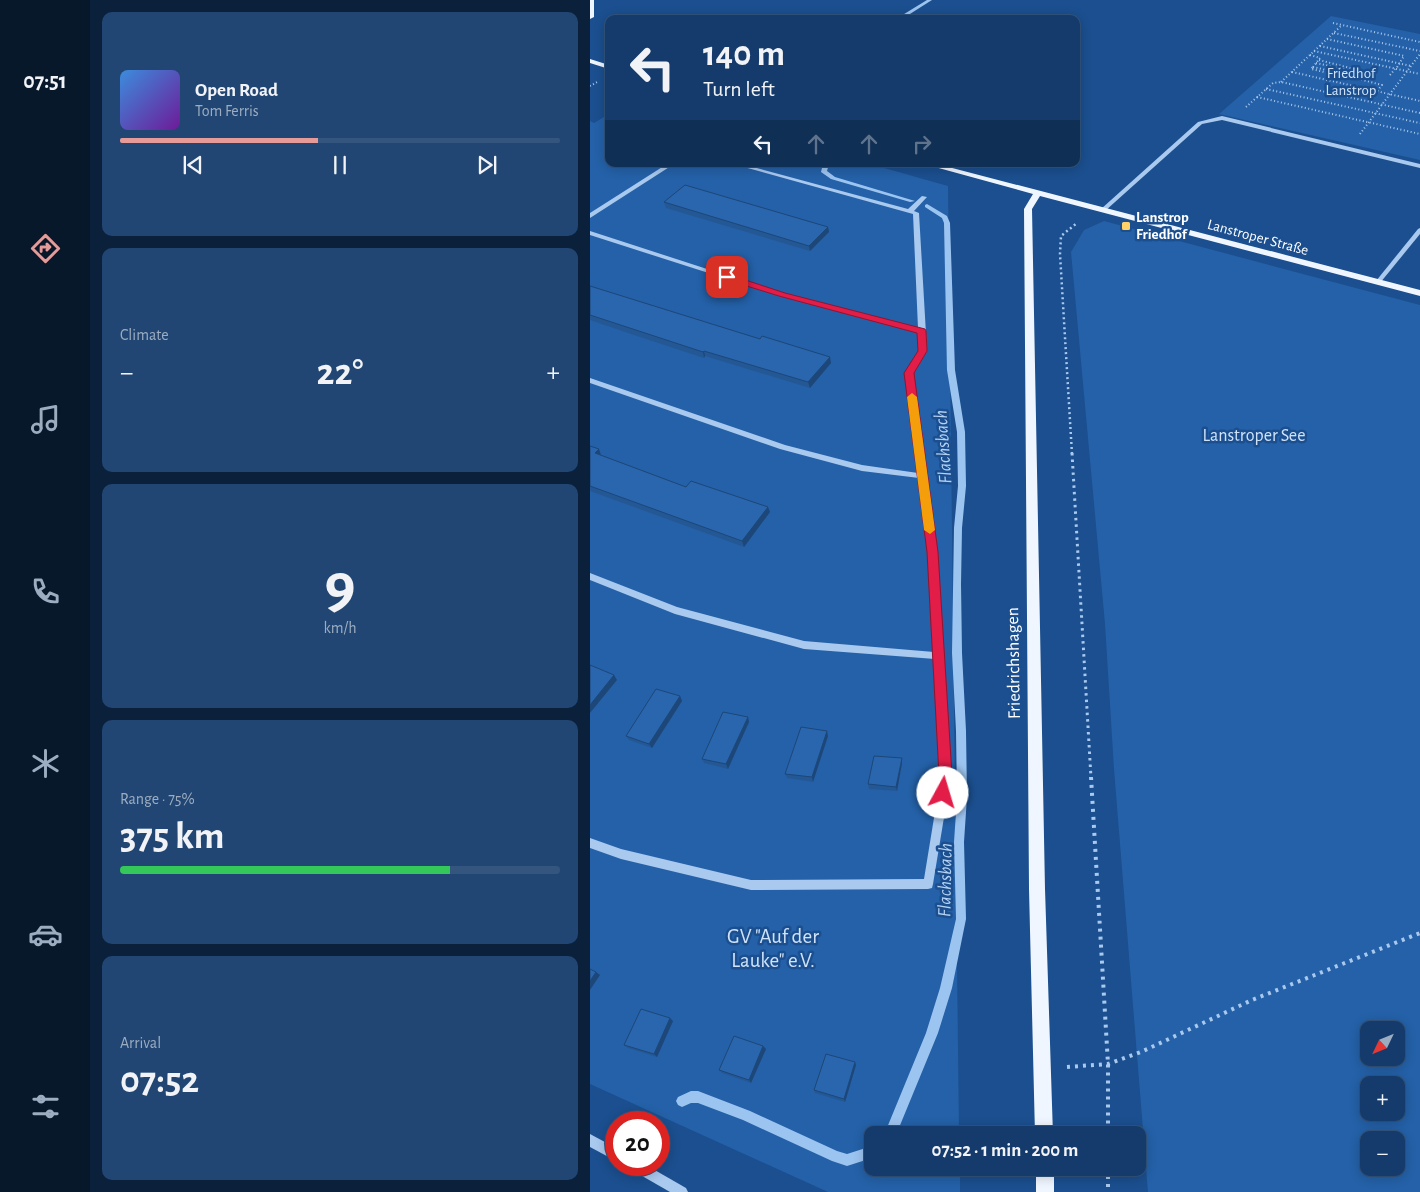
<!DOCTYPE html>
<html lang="en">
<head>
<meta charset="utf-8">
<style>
	body { margin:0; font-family:"Alegreya Sans",sans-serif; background:#214673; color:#f1f3f6; height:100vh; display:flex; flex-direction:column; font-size:19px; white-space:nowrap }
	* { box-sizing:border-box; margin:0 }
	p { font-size:16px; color:#9dadc1 }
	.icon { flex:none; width:28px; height:28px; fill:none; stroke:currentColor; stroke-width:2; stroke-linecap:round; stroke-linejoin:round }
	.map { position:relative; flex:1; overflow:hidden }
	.details { display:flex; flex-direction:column; gap:12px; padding:12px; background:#0b203b; width:500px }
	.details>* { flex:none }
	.banner { position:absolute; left:15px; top:15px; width:475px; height:152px; border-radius:10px; box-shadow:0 2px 12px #0003,0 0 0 1px #33557e; background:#143b6b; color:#f1f3f6; overflow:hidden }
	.needle { width:32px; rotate:227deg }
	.buttons { position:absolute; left:770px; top:1021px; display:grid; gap:10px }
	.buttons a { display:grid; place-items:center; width:45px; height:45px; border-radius:10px; background:#143b6b; box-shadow:0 2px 12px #0003,0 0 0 1px #33557e; font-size:25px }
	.speed { position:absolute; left:15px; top:1111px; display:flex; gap:10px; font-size:25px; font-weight:700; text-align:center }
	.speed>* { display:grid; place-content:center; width:65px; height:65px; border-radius:50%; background:#143b6b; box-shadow:0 2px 12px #0003,0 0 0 1px #33557e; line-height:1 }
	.speed .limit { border:8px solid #d22; background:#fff; color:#111 }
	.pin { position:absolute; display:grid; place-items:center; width:42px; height:42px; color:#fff; margin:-21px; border-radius:10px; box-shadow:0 2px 8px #0006 }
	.me { position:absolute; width:55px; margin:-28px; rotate:6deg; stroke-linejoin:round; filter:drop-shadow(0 0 4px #0008) }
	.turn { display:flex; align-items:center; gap:18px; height:105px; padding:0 15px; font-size:22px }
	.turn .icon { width:65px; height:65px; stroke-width:2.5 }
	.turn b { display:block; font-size:35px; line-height:42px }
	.lanes { display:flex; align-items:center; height:48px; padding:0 15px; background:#0003; justify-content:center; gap:25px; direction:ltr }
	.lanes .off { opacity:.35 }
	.big { font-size:38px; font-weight:700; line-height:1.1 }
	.details .card { flex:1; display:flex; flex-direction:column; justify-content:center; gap:8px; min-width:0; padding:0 18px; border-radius:10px; background:#214673 }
	.details .dial { align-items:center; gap:0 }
	.dial b { font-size:65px; line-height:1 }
	.song { display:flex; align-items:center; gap:15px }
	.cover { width:60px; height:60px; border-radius:8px; background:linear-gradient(135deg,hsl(210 70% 55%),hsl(280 70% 35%)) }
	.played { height:5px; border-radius:2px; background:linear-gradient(90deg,#e69b98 45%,#33557e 45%) }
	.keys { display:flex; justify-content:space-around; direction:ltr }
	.heat { display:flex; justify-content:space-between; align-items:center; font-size:28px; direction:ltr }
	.charge { height:8px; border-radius:4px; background:linear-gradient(90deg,#34c759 75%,#33557e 0) }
	.trip { position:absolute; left:274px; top:1126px; width:282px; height:50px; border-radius:10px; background:#143b6b; box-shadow:0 2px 12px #0003,0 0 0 1px #33557e; font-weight:700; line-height:50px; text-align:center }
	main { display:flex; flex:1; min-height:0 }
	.dock { display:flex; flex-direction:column; width:90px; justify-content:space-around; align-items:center; background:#08182b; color:#9dadc1 }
	.dock .icon { width:35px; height:35px }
	.dock .active { color:#e69b98 }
	.dock b { font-size:22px; color:#f1f3f6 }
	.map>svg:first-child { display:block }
	.green { fill:#2461a8; fill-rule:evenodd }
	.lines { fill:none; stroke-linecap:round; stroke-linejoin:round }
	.stream { fill:#9cc4f0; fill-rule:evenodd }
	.path-far3 { stroke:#a9c9ee; stroke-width:2; stroke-dasharray:1 2.5; stroke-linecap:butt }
	.path-far2 { stroke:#a9c9ee; stroke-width:2.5; stroke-dasharray:2 3; stroke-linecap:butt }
	.path-far1 { stroke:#a9c9ee; stroke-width:3; stroke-dasharray:2.5 4; stroke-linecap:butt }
	.path { stroke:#a9c9ee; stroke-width:4; stroke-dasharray:3 5; stroke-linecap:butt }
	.minor { fill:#a9c9ee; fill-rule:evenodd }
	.major { fill:#f0f6ff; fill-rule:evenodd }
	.wall { fill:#245895 }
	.shaded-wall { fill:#1d4779 }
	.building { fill:#2a66ad; stroke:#1d4779 }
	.route { fill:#e11d48; stroke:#92132f }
	.slow { fill:#f59e0b }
	.poi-dot { fill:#ffd166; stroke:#1b4f8f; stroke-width:2 }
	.labels { text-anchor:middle; stroke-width:5; stroke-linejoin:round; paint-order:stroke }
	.far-park-label { font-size:15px; fill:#cfe3fa; stroke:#1b4f8f }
	.far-poi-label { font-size:15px; font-weight:bold; fill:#fff; stroke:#1b4f8f; text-anchor:start }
	.far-street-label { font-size:15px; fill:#fff; stroke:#1b4f8f }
	.park-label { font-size:18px; fill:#cfe3fa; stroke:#1b4f8f }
	.street-label { font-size:18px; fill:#fff; stroke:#1b4f8f }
	.water-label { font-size:19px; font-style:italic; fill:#b5d3f5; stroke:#1b4f8f }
	.near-park-label { font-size:21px; fill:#cfe3fa; stroke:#1b4f8f }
</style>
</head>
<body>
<main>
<nav class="dock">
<b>07:51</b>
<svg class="icon active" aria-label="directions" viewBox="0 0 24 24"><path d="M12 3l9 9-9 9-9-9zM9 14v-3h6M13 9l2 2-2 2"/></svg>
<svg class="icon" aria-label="music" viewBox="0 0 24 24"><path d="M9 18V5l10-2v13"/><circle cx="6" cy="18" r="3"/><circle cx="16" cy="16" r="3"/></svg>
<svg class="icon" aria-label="phone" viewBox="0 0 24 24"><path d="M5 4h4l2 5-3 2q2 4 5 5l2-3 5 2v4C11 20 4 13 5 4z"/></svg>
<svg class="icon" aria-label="climate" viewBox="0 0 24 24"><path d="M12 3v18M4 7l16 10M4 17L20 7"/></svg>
<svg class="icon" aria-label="car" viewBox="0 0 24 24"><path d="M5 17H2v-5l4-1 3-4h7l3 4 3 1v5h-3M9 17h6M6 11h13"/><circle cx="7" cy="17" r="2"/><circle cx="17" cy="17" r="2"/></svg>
<svg class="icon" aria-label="filters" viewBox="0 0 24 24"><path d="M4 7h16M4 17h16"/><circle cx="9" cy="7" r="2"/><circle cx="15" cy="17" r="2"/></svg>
</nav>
<section class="details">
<div class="card">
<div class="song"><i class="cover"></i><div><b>Open Road</b><p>Tom Ferris</p></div></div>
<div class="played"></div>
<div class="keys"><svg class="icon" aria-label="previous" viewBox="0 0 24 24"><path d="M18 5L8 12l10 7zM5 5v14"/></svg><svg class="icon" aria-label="pause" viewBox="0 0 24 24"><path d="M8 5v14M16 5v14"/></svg><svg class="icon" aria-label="next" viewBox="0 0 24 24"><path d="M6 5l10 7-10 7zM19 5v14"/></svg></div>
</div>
<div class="card"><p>Climate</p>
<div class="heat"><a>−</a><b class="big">22°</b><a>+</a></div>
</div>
<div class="card dial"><b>9</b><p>km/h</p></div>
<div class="card"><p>Range · 75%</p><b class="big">375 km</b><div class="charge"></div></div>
<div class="card"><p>Arrival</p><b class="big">07:52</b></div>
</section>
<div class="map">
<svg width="830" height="1192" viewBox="0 0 830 1192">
	<rect width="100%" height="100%" fill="#1b4f8f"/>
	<g class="green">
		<path d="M 741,16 L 830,34 L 830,160 L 629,114 Z"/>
		<path d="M 19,114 L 19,164 L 280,164 L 358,186 L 369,1135 L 282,1135 L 282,1168 L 370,1168 L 370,1192 L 238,1192 L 0,1084 L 0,121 L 4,123 Z"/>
		<path d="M 514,221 L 830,305 L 830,1192 L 558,1192 L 524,769 L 515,624 L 481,252 L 494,230 ZM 779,1030 L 806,1030 L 806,1058 L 779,1058 ZM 779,1085 L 806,1085 L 806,1112 L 779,1112 ZM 779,1140 L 806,1140 L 806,1168 L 779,1168 Z"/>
	</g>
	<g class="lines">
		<g class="stream">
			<path d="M 337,0 L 342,0 L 312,19 L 306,19 Z"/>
			<path d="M 233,164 L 239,164 L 237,171 L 245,177 L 325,201 L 320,202 L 241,179 L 231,172 Z"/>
			<path d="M 337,204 L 357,216 L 360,223 L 365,370 L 375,432 L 376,486 L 372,528 L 371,584 L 372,653 L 376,731 L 377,797 L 374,842 L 376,919 L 362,988 L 348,1033 L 306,1135 L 294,1135 L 336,1033 L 350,988 L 366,919 L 364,842 L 367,797 L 366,731 L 362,653 L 364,528 L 368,486 L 367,432 L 357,370 L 354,223 L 352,218 L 335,207 L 335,205 Z"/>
			<path d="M 101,1091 L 108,1091 L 160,1111 L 247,1151 L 257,1154 L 282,1146 L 282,1158 L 257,1166 L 242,1161 L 153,1120 L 108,1103 L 101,1103 L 92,1107 L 88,1105 L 86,1101 L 88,1097 Z"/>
		</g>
		<g class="path-far3">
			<path d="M 743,23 L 830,42"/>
			<path d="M 15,27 L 15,48"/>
			<path d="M 744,33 L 830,51"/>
			<path d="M 737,39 L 814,56 L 806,69"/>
			<path d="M 730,46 L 821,66"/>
			<path d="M 724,51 L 830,74"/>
			<path d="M 720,55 L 730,58 L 723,67"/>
			<path d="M 729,60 L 764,69"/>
			<path d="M 726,63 L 766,72"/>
			<path d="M 723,67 L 762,76 L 760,78 L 721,69 Z"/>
			<path d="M 702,72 L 830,101"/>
			<path d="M 800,75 L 805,69"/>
			<path d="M 761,77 L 792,85 L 787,91"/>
			<path d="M 691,82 L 752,25"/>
			<path d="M 0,86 L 7,82"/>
			<path d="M 676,89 L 830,123"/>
			<path d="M 667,97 L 830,134"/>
			<path d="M 656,107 L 683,83 L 691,82 L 830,113"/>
			<path d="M 770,134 L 830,54"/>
		</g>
		<path class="path-far2" d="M 482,454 L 470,254 L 471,236 L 487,223"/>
		<path class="path-far1" d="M 482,453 L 501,778"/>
		<g class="path">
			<path d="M 501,777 L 518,1064 L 518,1135"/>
			<path d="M 477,1067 L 518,1064 L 551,1052 L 662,1000 L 830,933"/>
			<path d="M 518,1168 L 518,1192"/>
		</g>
		<g class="minor">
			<path d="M 632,116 L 830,164 L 830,168 L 632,120 L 612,124 L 515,211 L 511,211 L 511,209 L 608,122 Z"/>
			<path d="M 77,164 L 84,164 L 0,218 L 0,213 Z"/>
			<path d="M 143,164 L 152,164 L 318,209 L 332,196 L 337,197 L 324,211 L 329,213 L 337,351 L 323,373 L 347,552 L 361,775 L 343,884 L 342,888 L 338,889 L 161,890 L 31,859 L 0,848 L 0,838 L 31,849 L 161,880 L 334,879 L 351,775 L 345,659 L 214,649 L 85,614 L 0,580 L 0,573 L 87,607 L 214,641 L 344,652 L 339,552 L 329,478 L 272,471 L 190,449 L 0,383 L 0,378 L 195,445 L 272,465 L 328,473 L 315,373 L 329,351 L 329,332 L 190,296 L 0,235 L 0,231 L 194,294 L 328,328 L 323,214 Z"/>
			<path d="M 830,228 L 830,234 L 790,283 L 786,283 L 786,281 L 828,229 Z"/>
			<path d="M 0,1134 L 26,1148 L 26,1161 L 0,1147 Z"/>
			<path d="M 38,1165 L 56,1165 L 96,1188 L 98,1192 L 80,1192 L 40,1169 Z"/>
		</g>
		<g class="major">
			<path d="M 0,0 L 4,0 L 4,17 L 0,19 Z"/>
			<path d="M 0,59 L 19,65 L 19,69 L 0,63 Z"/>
			<path d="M 334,164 L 347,164 L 830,290 L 830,296 L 450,196 L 442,209 L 455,889 L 463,1135 L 445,1135 L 439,889 L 434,209 L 443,194 Z"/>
			<rect x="446" y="1168" width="18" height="24"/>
		</g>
	</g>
	<g class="wall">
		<path d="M 74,202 L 238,227 L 239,232 L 220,251 L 76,208 Z"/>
		<path d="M 0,286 L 241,363 L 220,388 L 115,356 L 114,358 L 41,334 L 0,320 Z"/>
		<path d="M 0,446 L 11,455 L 96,487 L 180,512 L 154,547 L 0,491 Z"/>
		<path d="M 90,696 L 92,701 L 62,748 L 39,740 L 36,736 Z"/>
		<path d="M 158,717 L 159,722 L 138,769 L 114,763 L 112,759 Z"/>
		<path d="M 238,736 L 223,782 L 197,778 L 195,774 Z"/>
		<path d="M 312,758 L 312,763 L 307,791 L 279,789 L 278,784 Z"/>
		<path d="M 83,1021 L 67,1057 L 38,1048 L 34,1045 Z"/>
		<path d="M 173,1046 L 176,1049 L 161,1083 L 132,1073 L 129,1070 Z"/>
		<path d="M 266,1065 L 255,1102 L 225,1093 L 224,1090 Z"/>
	</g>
	<g class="shaded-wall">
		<path d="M 238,227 L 239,232 L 220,251 L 219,246 Z"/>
		<path d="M 114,351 L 115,356 L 114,358 L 113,352 Z"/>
		<path d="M 240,357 L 241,363 L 220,388 L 218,382 Z"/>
		<path d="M 9,449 L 11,455 L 5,453 Z"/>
		<path d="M 178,507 L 180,512 L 154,547 L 152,541 Z"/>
		<path d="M 24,675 L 27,680 L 0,713 L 0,705 Z"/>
		<path d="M 90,696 L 92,701 L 62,748 L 59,744 Z"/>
		<path d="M 158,717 L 159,722 L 138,769 L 136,764 Z"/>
		<path d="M 237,731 L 238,736 L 223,782 L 222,777 Z"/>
		<path d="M 312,758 L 312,763 L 307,791 L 306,787 Z"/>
		<path d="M 6,972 L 10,975 L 0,990 L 0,981 Z"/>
		<path d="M 80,1018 L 83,1021 L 67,1057 L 64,1054 Z"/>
		<path d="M 173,1046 L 176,1049 L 161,1083 L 159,1080 Z"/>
		<path d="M 265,1062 L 266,1065 L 255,1102 L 254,1099 Z"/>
	</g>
	<g class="building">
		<path d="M 95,185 L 238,227 L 219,246 L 74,202 Z"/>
		<path d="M 0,286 L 170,339 L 172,336 L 240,357 L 218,382 L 114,351 L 113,352 L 0,315 Z"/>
		<path d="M 0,446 L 9,449 L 5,453 L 96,487 L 101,481 L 178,507 L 152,541 L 0,486 Z"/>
		<path d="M 0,665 L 24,675 L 0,705 Z"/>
		<path d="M 66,689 L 90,696 L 59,744 L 36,736 Z"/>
		<path d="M 133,712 L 158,717 L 136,764 L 112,759 Z"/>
		<path d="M 211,727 L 237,731 L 222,777 L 195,774 Z"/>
		<path d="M 284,756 L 312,758 L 306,787 L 278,784 Z"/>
		<path d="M 0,969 L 6,972 L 0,981 Z"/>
		<path d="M 51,1009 L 80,1018 L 64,1054 L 34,1045 Z"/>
		<path d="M 144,1036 L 173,1046 L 159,1080 L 129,1070 Z"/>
		<path d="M 236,1054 L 265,1062 L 254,1099 L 224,1090 Z"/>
	</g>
	<path class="route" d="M 137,274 L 195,293 L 335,329 L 336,331 L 337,351 L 324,373 L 348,552 L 362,775 L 357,797 L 353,799 L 348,797 L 346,793 L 349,775 L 337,552 L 314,373 L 328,351 L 327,333 L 189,296 L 134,279 L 134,275 Z"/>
	<path class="slow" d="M 322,393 L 327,397 L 345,530 L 340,534 L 334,530 L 317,397 Z"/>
	<rect class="poi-dot" x="531" y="221" width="10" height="10" rx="2.5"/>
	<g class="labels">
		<g class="far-park-label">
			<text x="761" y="78">Friedhof<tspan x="761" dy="17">Lanstrop</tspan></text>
		</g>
		<g class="far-poi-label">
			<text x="546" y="222">Lanstrop<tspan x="546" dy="17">Friedhof</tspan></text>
		</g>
		<g class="far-street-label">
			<text transform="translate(668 237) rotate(15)" y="5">Lanstroper Straße</text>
		</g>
		<g class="park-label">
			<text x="664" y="441">Lanstroper See</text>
		</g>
		<g class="street-label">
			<text transform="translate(423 663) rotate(-91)" y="6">Friedrichshagen</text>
		</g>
		<g class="water-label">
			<text transform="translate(352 447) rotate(-94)" y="7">Flachsbach</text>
			<text transform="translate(354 880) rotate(-89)" y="7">Flachsbach</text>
		</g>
		<g class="near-park-label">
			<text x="183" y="943">GV "Auf der<tspan x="183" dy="24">Lauke" e.V.</tspan></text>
		</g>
	</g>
</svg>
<div class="buttons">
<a><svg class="needle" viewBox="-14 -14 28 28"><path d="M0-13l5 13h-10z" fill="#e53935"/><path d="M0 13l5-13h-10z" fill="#9dadc1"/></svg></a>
<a>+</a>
<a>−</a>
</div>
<div class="speed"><div class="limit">20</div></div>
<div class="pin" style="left:137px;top:277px;background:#d93025"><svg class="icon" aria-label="arrive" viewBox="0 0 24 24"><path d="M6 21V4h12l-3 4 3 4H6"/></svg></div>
<svg class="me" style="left:353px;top:793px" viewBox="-20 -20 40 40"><circle r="19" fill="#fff"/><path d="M0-13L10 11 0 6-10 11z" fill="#e11d48"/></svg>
<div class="trip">07:52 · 1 min · 200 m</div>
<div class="banner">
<div class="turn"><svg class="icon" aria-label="left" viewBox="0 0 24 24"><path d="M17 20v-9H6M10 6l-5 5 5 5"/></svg><div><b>140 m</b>Turn left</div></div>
<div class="lanes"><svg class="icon" aria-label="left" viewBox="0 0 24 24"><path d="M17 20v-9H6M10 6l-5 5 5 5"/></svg><svg class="icon off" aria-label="ahead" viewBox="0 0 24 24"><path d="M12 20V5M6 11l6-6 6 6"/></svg><svg class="icon off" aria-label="ahead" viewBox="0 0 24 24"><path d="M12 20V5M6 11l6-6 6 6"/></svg><svg class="icon off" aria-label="right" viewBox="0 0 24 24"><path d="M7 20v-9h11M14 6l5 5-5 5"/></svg></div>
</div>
</div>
</main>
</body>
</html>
